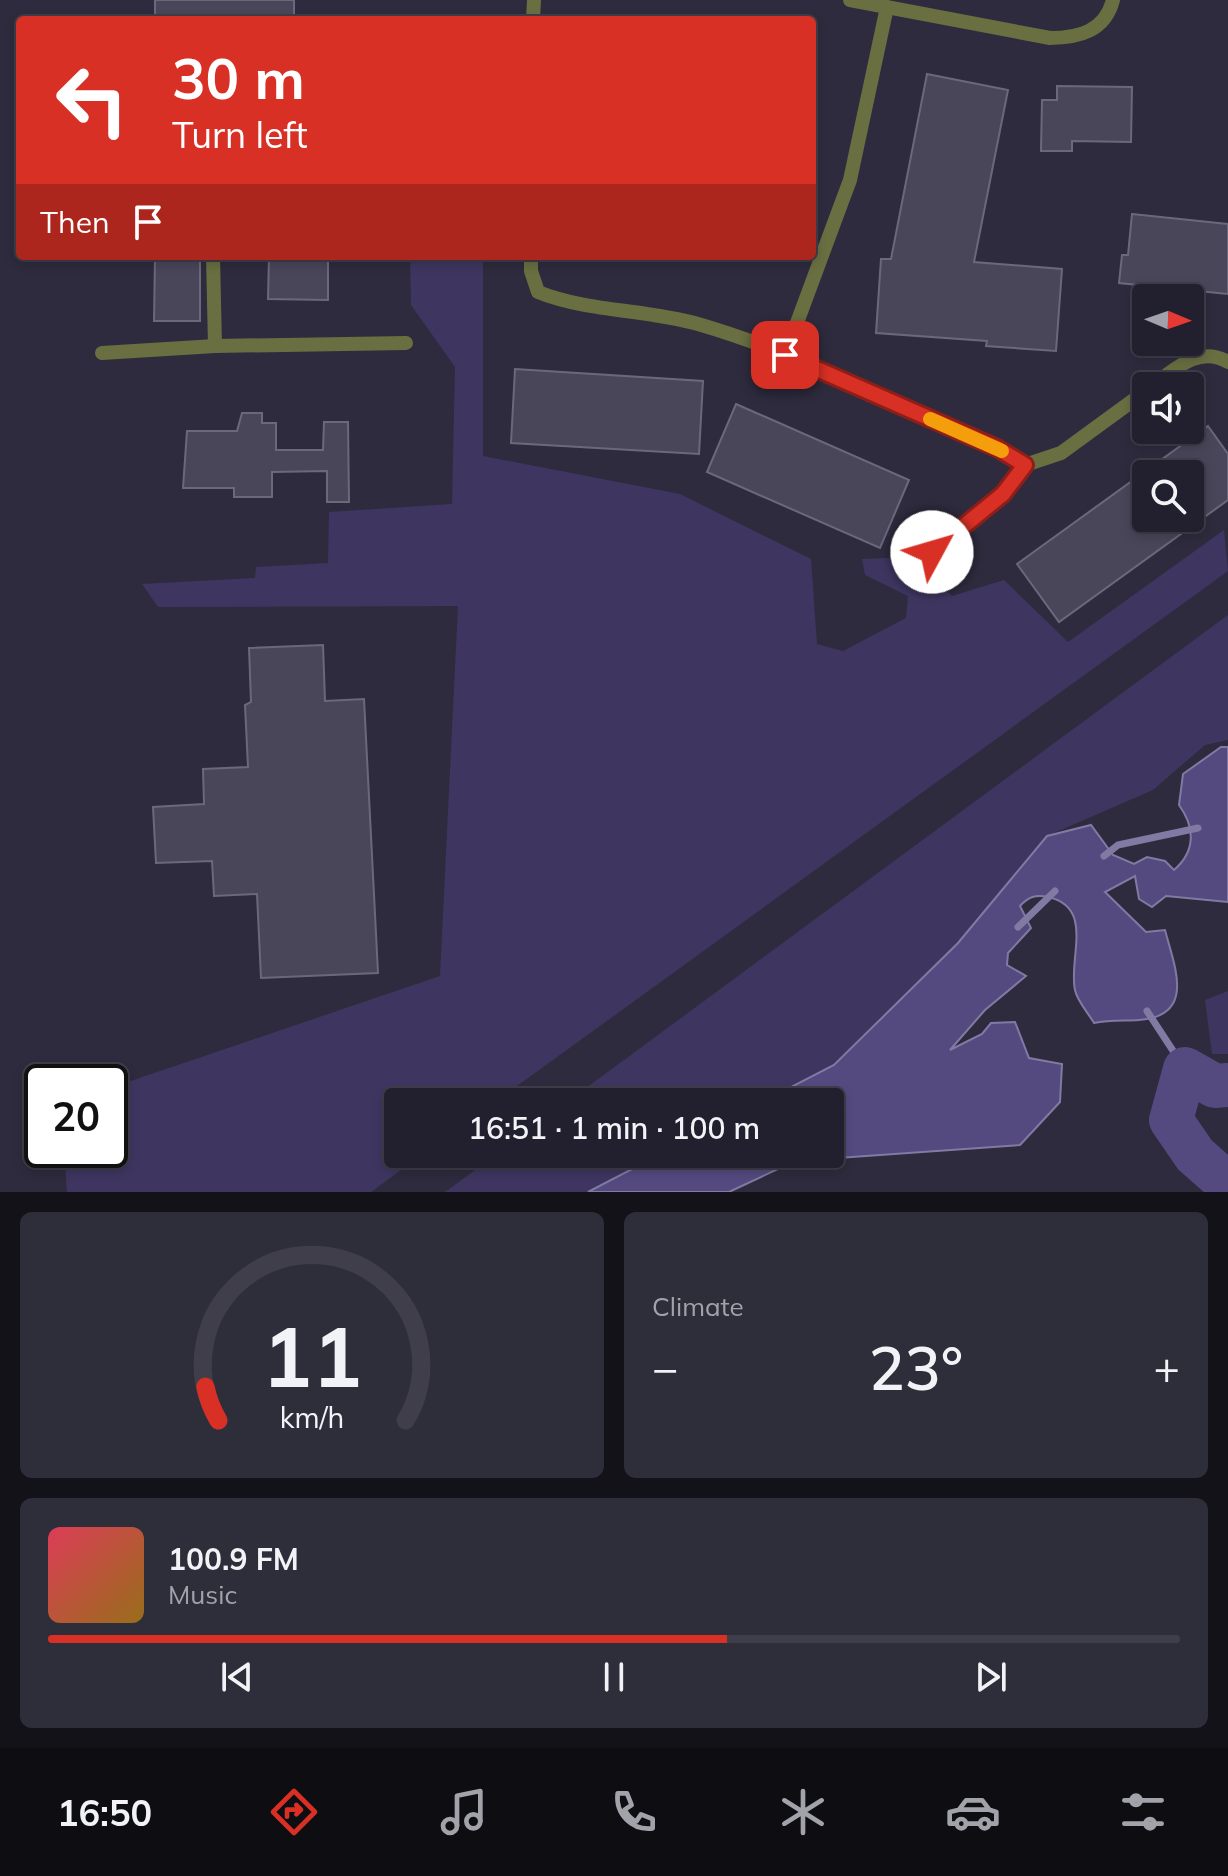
<!DOCTYPE html>
<html lang="en">
<head>
<meta charset="utf-8">
<style>
	body { margin:0; font-family:Mulish,sans-serif; background:#2e2d3a; color:#f1f3f6; height:100vh; display:flex; flex-direction:column; font-size:30px; white-space:nowrap }
	* { box-sizing:border-box; margin:0 }
	p { font-size:26px; color:#a2a3aa }
	.icon { flex:none; width:44px; height:44px; fill:none; stroke:currentColor; stroke-width:2; stroke-linecap:round; stroke-linejoin:round }
	.map { position:relative; height:1192px; overflow:hidden }
	.sheet { display:flex; flex-direction:column; gap:20px; padding:20px; background:#131219; flex:1 }
	.sheet>* { flex:none }
	.banner { position:absolute; left:16px; top:16px; width:800px; height:244px; border-radius:8px; box-shadow:0 4px 12px #0003,0 0 0 2px #3f3e4a; background:#d93025; color:#fff; overflow:hidden }
	.needle { width:52px; rotate:92deg }
	.tools { position:absolute; left:1132px; top:284px; display:grid; gap:16px }
	.tools a { display:grid; place-items:center; width:72px; height:72px; border-radius:8px; background:#22202e; box-shadow:0 4px 12px #0003,0 0 0 2px #3f3e4a; font-size:40px }
	.speed { position:absolute; left:24px; top:1064px; display:flex; gap:16px; font-size:40px; font-weight:700; text-align:center }
	.speed>* { display:grid; place-content:center; width:104px; height:104px; border-radius:50%; background:#22202e; box-shadow:0 4px 12px #0003,0 0 0 2px #3f3e4a; line-height:1 }
	.speed .limit { border:4px solid #111; border-radius:12px; background:#fff; color:#111 }
	.pin { position:absolute; display:grid; place-items:center; width:68px; height:68px; color:#fff; margin:-34px; border-radius:16px; box-shadow:0 4px 12px #0006 }
	.me { position:absolute; width:88px; margin:-44px; rotate:51deg; stroke-linejoin:round; filter:drop-shadow(0 0 6px #0008) }
	.turn { display:flex; align-items:center; gap:28px; height:168px; padding:0 24px; font-size:36px }
	.turn .icon { width:104px; height:104px; stroke-width:2.5 }
	.turn b { display:block; font-size:56px; line-height:68px }
	.then { display:flex; align-items:center; height:76px; padding:0 24px; background:#0003; gap:16px; font-size:30px }
	.big { font-size:60px; font-weight:600; line-height:1.1 }
	.sheet .tile { flex:1; display:flex; flex-direction:column; justify-content:center; gap:12px; min-width:0; padding:0 28px; border-radius:12px; background:#2e2d3a }
	.sheet .dial { align-items:center; gap:0 }
	.dial svg { height:208px; overflow:visible; fill:none; stroke:#3f3e4a; stroke-width:7; stroke-linecap:round; text-anchor:middle }
	.dial text { fill:#f1f3f6; stroke:none }
	.song { display:flex; align-items:center; gap:24px }
	.cover { width:96px; height:96px; border-radius:12px; background:linear-gradient(135deg,hsl(350 70% 55%),hsl(40 70% 35%)) }
	.played { height:8px; border-radius:4px; background:linear-gradient(90deg,#d93025 60%,#3f3e4a 60%) }
	.keys { display:flex; justify-content:space-around; direction:ltr }
	.heat { display:flex; justify-content:space-between; align-items:center; font-size:44px; direction:ltr }
	.sheet .tiles { flex:1; display:grid; gap:20px; grid-template-columns:1fr 1fr }
	.tile:last-child { grid-column:span 2 }
	.trip { position:absolute; left:384px; top:1088px; width:460px; height:80px; border-radius:8px; background:#22202e; box-shadow:0 4px 12px #0003,0 0 0 2px #3f3e4a; font-weight:600; line-height:80px; text-align:center }
	.tab-bar { display:flex; height:128px; justify-content:space-around; align-items:center; background:#0e0d12; color:#a2a3aa }
	.tab-bar .icon { width:56px; height:56px }
	.tab-bar .on { color:#d93025 }
	.tab-bar b { font-size:36px; color:#f1f3f6 }
	.map>svg:first-child { display:block }
	.green { fill:#3e3660 }
	.water { fill:#544a80; stroke:#817aa3; stroke-width:2 }
	.lines { fill:none; stroke-linecap:round; stroke-linejoin:round }
	.stream { stroke:#817aa3; stroke-width:7 }
	.river { stroke:#544a80; stroke-width:44 }
	.building { fill:#49465a; stroke:#6b687e; stroke-width:2; fill-rule:evenodd }
	.service { stroke:#696f41; stroke-width:14 }
	.route-casing { stroke:#8d1f18; stroke-width:20 }
	.route { stroke:#d93025; stroke-width:14 }
	.slow { stroke:#f59e0b; stroke-width:14 }
</style>
</head>
<body>
<div class="map">
<svg width="1228" height="1192" viewBox="0 0 1228 1192">
	<rect width="100%" height="100%" fill="#2e2b3e"/>
	<g class="green">
		<path d="M 410,256 L 483,256 L 483,456 L 680,494 L 811,559 L 817,644 L 843,651 L 906,618 L 908,596 L 865,575 L 862,559 L 911,557 L 952,596 L 1004,580 L 1068,642 L 1224,530 L 1228,571 L 495,1102 L 398,1102 L 398,1154 L 423,1154 L 371,1192 L 67,1192 L 64,1150 L 110,1150 L 110,1088 L 440,976 L 458,606 L 158,607 L 142,584 L 255,578 L 256,567 L 328,563 L 329,512 L 452,504 L 455,367 L 411,305 Z"/>
		<path d="M 1228,615 L 1228,740 L 1205,745 L 1153,790 L 1047,836 L 958,943 L 834,1065 L 762,1102 L 567,1102 Z"/>
		<path d="M 1228,991 L 1228,1054 L 1212,1054 L 1205,1000 Z"/>
		<path d="M 497,1154 L 661,1154 L 588,1192 L 445,1192 Z"/>
	</g>
	<g class="water">
		<path d="M 1221,747 L 1228,747 L 1228,902 L 1166,896 L 1152,907 L 1139,899 L 1135,876 L 1105,892 L 1146,932 L 1165,930 C 1174,965 1197,1016 1139,1020 C 1123,1021 1110,1020 1094,1023 C 1089,1014 1077,1001 1075,990 C 1068,959 1095,907 1048,897 C 1036,894 1028,897 1020,906 L 1031,928 L 1008,953 L 1007,965 L 1026,976 L 985,1010 L 950,1050 L 982,1034 L 991,1023 L 1015,1022 L 1029,1058 L 1062,1064 L 1060,1102 L 1020,1145 L 838,1158 L 830,1151 L 830,1102 L 762,1102 L 834,1065 L 958,943 L 1047,836 L 1091,825 L 1113,855 L 1134,864 L 1147,857 L 1165,861 L 1174,870 C 1196,851 1195,827 1179,805 L 1183,774 Z"/>
		<path d="M 661,1154 L 810,1154 L 729,1192 L 588,1192 Z"/>
	</g>
	<g class="lines">
		<g class="stream">
			<path d="M 1104,856 L 1118,845 L 1198,828"/>
			<path d="M 1018,927 L 1055,891"/>
			<path d="M 1147,1011 L 1185,1069"/>
		</g>
		<path class="river" d="M 1228,1085 L 1215,1086 L 1185,1069 L 1171,1120 L 1195,1155 L 1228,1184"/>
	</g>
	<g class="building">
		<rect x="155" y="0" width="139" height="20"/>
		<path d="M 927,74 L 1008,90 L 974,262 L 1062,269 L 1056,351 L 986,346 L 987,341 L 876,333 L 881,259 L 891,259 Z"/>
		<path d="M 1057,86 L 1132,87 L 1131,142 L 1072,141 L 1072,151 L 1041,151 L 1042,100 L 1057,100 Z"/>
		<path d="M 1132,214 L 1228,224 L 1228,294 L 1119,283 L 1122,255 L 1128,255 Z"/>
		<path d="M 155,256 L 200,256 L 200,321 L 154,321 Z"/>
		<path d="M 269,256 L 328,256 L 328,300 L 268,299 Z"/>
		<path d="M 515,369 L 703,381 L 699,454 L 511,443 Z"/>
		<path d="M 736,404 L 909,480 L 880,548 L 707,472 Z"/>
		<path d="M 242,413 L 262,413 L 262,423 L 276,423 L 276,450 L 323,450 L 324,422 L 348,422 L 349,502 L 327,502 L 327,471 L 272,472 L 272,497 L 234,497 L 234,488 L 183,488 L 187,431 L 237,431 Z"/>
		<path d="M 1208,426 L 1228,454 L 1228,500 L 1059,622 L 1017,564 ZM 1146,474 L 1190,474 L 1190,518 L 1146,518 Z"/>
		<path d="M 323,645 L 325,701 L 364,699 L 378,973 L 261,978 L 257,894 L 214,896 L 212,861 L 156,863 L 153,807 L 204,804 L 203,769 L 248,767 L 245,705 L 251,702 L 249,648 Z"/>
	</g>
	<g class="lines">
		<g class="service">
			<path d="M 850,0 L 1050,38 C 1079,38 1105,31 1113,0"/>
			<path d="M 533,20 L 534,0"/>
			<path d="M 213,256 L 215,346"/>
			<path d="M 531,256 L 531,271 L 538,292 C 588,312 646,309 698,324 C 801,354 899,405 997,448 L 1025,465 L 1061,453 L 1146,391"/>
			<path d="M 102,353 L 215,346 L 406,343"/>
			<path d="M 785,355 L 850,180 L 887,7"/>
			<path d="M 1152,386 C 1175,369 1199,345 1228,362"/>
			<path d="M 932,552 L 1003,494 L 1025,465"/>
		</g>
	</g>
	<g class="lines">
		<g class="route-casing">
			<path id="route" d="M 785,355 L 997,448 L 1025,465 L 1003,494 L 932,552"/>
		</g>
		<use href="#route" class="route"/>
		<path class="slow" d="M 930,419 L 1002,451"/>
	</g>
</svg>
<div class="tools">
<a><svg class="needle" viewBox="-14 -14 28 28"><path d="M0-13l5 13h-10z" fill="#e53935"/><path d="M0 13l5-13h-10z" fill="#a2a3aa"/></svg></a>
<a><svg class="icon" aria-label="sound" viewBox="0 0 24 24"><path d="M4 9h4l5-4v14l-5-4H4zM17 9q2 3 0 6"/></svg></a>
<a><svg class="icon" aria-label="search" viewBox="0 0 24 24"><circle cx="10" cy="10" r="6"/><path d="M15 15l6 6"/></svg></a>
</div>
<div class="speed"><div class="limit">20</div></div>
<div class="pin" style="left:785px;top:355px;background:#d93025"><svg class="icon" aria-label="arrive" viewBox="0 0 24 24"><path d="M6 21V4h12l-3 4 3 4H6"/></svg></div>
<svg class="me" style="left:932px;top:552px" viewBox="-20 -20 40 40"><circle r="19" fill="#fff"/><path d="M0-13L10 11 0 6-10 11z" fill="#d93025"/></svg>
<div class="trip">16:51 · 1 min · 100 m</div>
<div class="banner">
<div class="turn"><svg class="icon" aria-label="left" viewBox="0 0 24 24"><path d="M17 20v-9H6M10 6l-5 5 5 5"/></svg><div><b>30 m</b>Turn left</div></div>
<div class="then">Then<svg class="icon" aria-label="arrive" viewBox="0 0 24 24"><path d="M6 21V4h12l-3 4 3 4H6"/></svg></div>
</div>
</div>
<section class="sheet">
<div class="tiles">
<div class="tile dial"><svg viewBox="0 0 100 80">
<path d="M14 69A42 42 0 1 1 86 69"/>
<path d="M14 69A42 42 0 0 1 9 56" stroke="#d93025"/>
<text x="50" y="56" font-size="32" font-weight="700">11</text>
<text x="50" y="72" font-size="11">km/h</text>
</svg></div>
<div class="tile"><p>Climate</p>
<div class="heat"><a>−</a><b class="big">23°</b><a>+</a></div>
</div>
<div class="tile">
<div class="song"><i class="cover"></i><div><b>100.9 FM</b><p>Music</p></div></div>
<div class="played"></div>
<div class="keys"><svg class="icon" aria-label="previous" viewBox="0 0 24 24"><path d="M18 5L8 12l10 7zM5 5v14"/></svg><svg class="icon" aria-label="pause" viewBox="0 0 24 24"><path d="M8 5v14M16 5v14"/></svg><svg class="icon" aria-label="next" viewBox="0 0 24 24"><path d="M6 5l10 7-10 7zM19 5v14"/></svg></div>
</div>
</div>
</section>
<nav class="tab-bar">
<b>16:50</b>
<svg class="icon on" aria-label="directions" viewBox="0 0 24 24"><path d="M12 3l9 9-9 9-9-9zM9 14v-3h6M13 9l2 2-2 2"/></svg>
<svg class="icon" aria-label="music" viewBox="0 0 24 24"><path d="M9 18V5l10-2v13"/><circle cx="6" cy="18" r="3"/><circle cx="16" cy="16" r="3"/></svg>
<svg class="icon" aria-label="phone" viewBox="0 0 24 24"><path d="M5 4h4l2 5-3 2q2 4 5 5l2-3 5 2v4C11 20 4 13 5 4z"/></svg>
<svg class="icon" aria-label="climate" viewBox="0 0 24 24"><path d="M12 3v18M4 7l16 10M4 17L20 7"/></svg>
<svg class="icon" aria-label="car" viewBox="0 0 24 24"><path d="M5 17H2v-5l4-1 3-4h7l3 4 3 1v5h-3M9 17h6M6 11h13"/><circle cx="7" cy="17" r="2"/><circle cx="17" cy="17" r="2"/></svg>
<svg class="icon" aria-label="filters" viewBox="0 0 24 24"><path d="M4 7h16M4 17h16"/><circle cx="9" cy="7" r="2"/><circle cx="15" cy="17" r="2"/></svg>
</nav>
</body>
</html>
